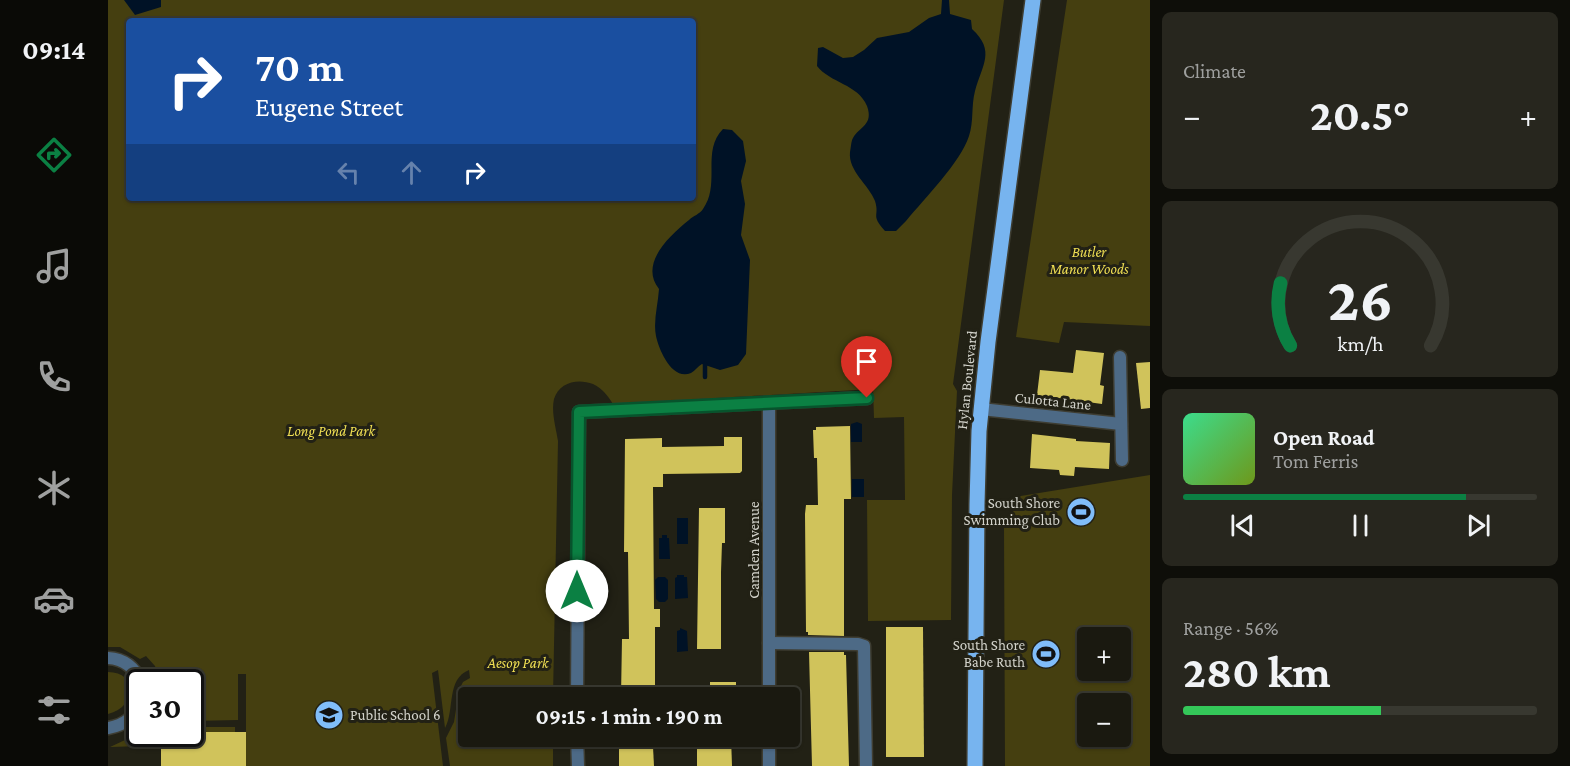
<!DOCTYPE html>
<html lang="en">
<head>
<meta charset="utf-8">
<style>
	body { margin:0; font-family:"Crimson Pro",serif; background:#27261e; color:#f1f3f6; height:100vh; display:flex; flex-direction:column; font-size:22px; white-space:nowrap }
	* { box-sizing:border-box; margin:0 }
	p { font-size:20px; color:#9fa09f }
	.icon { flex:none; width:33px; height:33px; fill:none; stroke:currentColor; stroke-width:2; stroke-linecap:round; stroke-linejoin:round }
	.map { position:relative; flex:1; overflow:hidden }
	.details { display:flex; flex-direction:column; gap:12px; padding:12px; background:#0e0e09; width:420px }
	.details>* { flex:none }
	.top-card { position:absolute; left:18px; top:18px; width:570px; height:183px; border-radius:6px; box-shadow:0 2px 4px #0004,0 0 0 2px #383830; background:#1a4fa0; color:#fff; overflow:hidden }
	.fabs { position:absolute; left:969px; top:627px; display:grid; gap:12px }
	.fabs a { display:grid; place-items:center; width:54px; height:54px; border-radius:6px; background:#1a1910; box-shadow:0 2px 4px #0004,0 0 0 2px #383830; font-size:30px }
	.speed { position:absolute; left:18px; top:669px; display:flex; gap:12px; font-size:30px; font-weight:700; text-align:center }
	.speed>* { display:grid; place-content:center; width:78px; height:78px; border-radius:50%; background:#1a1910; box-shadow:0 2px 4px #0004,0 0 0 2px #383830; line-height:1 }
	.speed .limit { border:3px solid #111; border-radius:9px; background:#fff; color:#111 }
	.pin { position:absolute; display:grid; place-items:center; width:51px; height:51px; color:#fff; margin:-62px -26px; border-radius:50% 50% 50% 0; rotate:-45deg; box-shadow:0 0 6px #0007 }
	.pin .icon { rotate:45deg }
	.me { position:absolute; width:66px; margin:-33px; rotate:0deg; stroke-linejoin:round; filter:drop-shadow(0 0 4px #0008) }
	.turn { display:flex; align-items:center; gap:21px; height:126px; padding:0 30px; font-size:27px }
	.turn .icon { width:78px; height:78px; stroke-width:2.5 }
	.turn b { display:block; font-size:42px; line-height:51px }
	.lanes { display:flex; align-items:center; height:57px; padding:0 30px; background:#0003; justify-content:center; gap:30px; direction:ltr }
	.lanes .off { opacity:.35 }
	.big { font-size:45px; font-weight:700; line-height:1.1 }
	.details .widget { flex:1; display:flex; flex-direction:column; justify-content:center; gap:9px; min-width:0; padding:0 21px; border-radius:9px; background:#27261e }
	.details .dial { align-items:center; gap:0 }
	.dial svg { height:156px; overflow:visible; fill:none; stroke:#383830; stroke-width:7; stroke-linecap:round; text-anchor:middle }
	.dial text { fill:#f1f3f6; stroke:none }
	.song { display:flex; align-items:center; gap:18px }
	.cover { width:72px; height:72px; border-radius:9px; background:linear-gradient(135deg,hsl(150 70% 55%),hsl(80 70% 35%)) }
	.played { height:6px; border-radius:3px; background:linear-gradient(90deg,#0b8043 80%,#383830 80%) }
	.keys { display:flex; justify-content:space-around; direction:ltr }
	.heat { display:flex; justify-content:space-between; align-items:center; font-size:33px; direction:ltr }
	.charge { height:9px; border-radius:4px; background:linear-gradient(90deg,#34c759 56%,#383830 0) }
	.trip { position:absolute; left:350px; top:687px; width:342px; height:60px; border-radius:6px; background:#1a1910; box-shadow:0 2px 4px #0004,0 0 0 2px #383830; font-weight:700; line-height:60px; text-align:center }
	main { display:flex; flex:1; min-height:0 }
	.tab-bar { display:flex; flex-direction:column; width:108px; justify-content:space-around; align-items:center; background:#0a0a06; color:#9fa09f }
	.tab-bar .icon { width:42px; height:42px }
	.tab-bar .current { color:#0b8043 }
	.tab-bar b { font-size:27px; color:#f1f3f6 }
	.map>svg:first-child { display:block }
	.green { fill:#453f10; fill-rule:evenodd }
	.water { fill:#001226 }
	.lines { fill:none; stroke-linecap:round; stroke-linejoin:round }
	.stream { stroke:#001226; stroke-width:4.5 }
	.building { fill:#d0c35b }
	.street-casing { stroke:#3e3d32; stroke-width:15 }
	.primary-casing { stroke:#3e3d32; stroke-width:18 }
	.street { stroke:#4d6a86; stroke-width:12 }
	.primary { stroke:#77b4ef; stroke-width:15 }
	.route-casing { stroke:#07532c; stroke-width:15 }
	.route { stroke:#0b8043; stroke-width:10 }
	.labels { text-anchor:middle; stroke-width:6; stroke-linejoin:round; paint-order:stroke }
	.park-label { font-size:15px; font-style:italic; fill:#efde53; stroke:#222115 }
	.street-label { font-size:15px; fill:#d3d3cb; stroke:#222115 }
	.poi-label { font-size:15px; fill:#d3d3cb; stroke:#222115; text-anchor:end }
</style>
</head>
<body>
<main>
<nav class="tab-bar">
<b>09:14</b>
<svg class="icon current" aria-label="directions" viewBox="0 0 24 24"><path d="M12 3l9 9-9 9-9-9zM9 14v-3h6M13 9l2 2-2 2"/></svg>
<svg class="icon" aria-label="music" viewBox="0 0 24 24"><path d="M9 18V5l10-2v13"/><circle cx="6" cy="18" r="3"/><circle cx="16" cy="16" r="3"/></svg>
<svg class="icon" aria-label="phone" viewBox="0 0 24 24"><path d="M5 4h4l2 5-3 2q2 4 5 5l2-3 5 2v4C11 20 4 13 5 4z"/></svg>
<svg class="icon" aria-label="climate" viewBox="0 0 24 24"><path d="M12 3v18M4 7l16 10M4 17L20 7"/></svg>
<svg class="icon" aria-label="car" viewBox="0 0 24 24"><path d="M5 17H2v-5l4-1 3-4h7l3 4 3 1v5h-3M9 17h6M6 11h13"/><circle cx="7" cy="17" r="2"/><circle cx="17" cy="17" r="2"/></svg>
<svg class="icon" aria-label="filters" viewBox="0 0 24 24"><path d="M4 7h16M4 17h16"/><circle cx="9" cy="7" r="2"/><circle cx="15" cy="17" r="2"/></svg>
</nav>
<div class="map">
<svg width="1042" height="766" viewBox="0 0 1042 766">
	<rect width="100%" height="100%" fill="#222115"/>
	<g class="green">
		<path d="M 0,0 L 896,0 L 845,384 L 849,391 L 844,495 L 843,620 L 760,621 L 759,500 L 797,500 L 796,417 L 766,418 L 765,389 L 505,404 C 500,396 494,388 485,384 C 470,378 451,382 446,399 C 443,412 448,428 450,441 L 445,697 L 360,698 L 360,736 L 445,737 L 445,766 L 342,766 L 338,738 L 346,722 L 351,690 L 355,682 L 362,678 L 361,670 C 338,679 347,710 337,728 L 330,670 L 324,673 L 335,766 L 138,766 L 138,674 L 130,674 L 130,720 L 83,721 L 82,682 L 52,682 L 47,666 L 38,656 L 32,659 L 12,647 L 0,647 ZM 21,21 L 585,21 L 585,198 L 21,198 Z"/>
		<path d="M 959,0 L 1042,0 L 1042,326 L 956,322 L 951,343 L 908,337 Z"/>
		<path d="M 1042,475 L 1042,766 L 897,766 L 896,527 L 904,527 L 906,497 ZM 980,638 L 1012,638 L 1012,670 L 980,670 ZM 980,704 L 1012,704 L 1012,736 L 980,736 Z"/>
		<path d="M 0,672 C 30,672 30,706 0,714 Z"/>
		<path d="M 82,727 L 127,727 L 127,732 L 83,732 Z"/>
		<path d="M 32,733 L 53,734 L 53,740 L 35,740 L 35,746 L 2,747 Z"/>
	</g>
	<g class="water">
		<path d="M 16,0 L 53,0 L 53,7 L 27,15 Z"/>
		<path d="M 834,0 L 841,0 L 842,14 L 863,20 L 864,29 C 888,51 874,65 867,91 C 863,106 866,121 861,136 C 852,163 817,198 798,221 L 788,231 L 777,231 C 762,214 772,217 767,201 C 761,185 740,171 742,152 C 743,148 743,141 745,138 C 751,127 766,125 759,106 C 750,84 722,83 709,66 L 710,48 L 715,47 L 735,58 L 745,57 L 756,50 L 769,38 L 801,32 L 821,18 L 833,14 Z"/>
		<path d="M 615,129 L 624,130 L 635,141 L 638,161 L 633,181 L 637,204 L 633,235 L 642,260 L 638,354 L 630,365 L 612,370 L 594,364 C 590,366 587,371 583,373 C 564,381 551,350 548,336 C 545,321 550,305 551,289 C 531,264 561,236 581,220 C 585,216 592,214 595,209 C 613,184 593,151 615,129 Z"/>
		<path d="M 749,422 L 754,424 L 754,442 L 743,442 L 743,424 Z"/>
		<rect x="744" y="479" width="12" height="18"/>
		<rect x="569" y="518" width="11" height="26"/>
		<path d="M 554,535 L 559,535 L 559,538 L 561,538 L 562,559 L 551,559 L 551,538 L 554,538 Z"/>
		<path d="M 569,575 L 576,575 L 576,577 L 579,577 L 580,598 L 567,599 L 567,578 L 569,577 Z"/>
		<path d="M 550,577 L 557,577 L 560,580 L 560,599 L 557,602 L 551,602 L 548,599 L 547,580 Z"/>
		<path d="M 572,628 L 579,631 L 580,651 L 569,652 L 569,631 L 572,630 Z"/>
	</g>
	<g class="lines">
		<path class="stream" d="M 597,377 L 597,364"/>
	</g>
	<g class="building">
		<path d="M 968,350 L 996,353 L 992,385 L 996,386 L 994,404 L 929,395 L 932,370 L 965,373 Z"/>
		<path d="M 1042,362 L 1042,408 L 1033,409 L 1028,363 Z"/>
		<path d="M 742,426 L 743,499 L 736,499 L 736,636 L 700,635 L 700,632 L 698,632 L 697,514 L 698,505 L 710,505 L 709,458 L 706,458 L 705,430 L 708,430 L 708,427 Z"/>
		<path d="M 924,434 L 968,439 L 968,441 L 1002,443 L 1001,469 L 967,467 L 966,476 L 952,475 L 951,470 L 922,468 Z"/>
		<path d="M 616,437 L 634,437 L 634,471 L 632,473 L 555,474 L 555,487 L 545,487 L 546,609 L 552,609 L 552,627 L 547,627 L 547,696 L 513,696 L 514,639 L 521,639 L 520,552 L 516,552 L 517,439 L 554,438 L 554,447 L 616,446 Z"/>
		<path d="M 591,508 L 617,508 L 617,543 L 614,543 L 613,572 L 613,649 L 589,649 Z"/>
		<path d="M 778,627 L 815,627 L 816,757 L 778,757 Z"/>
		<path d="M 701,652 L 736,652 L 736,655 L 738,655 L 741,766 L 704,766 Z"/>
		<rect x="602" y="682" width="26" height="16"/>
		<path d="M 82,732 L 138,732 L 138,766 L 53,766 L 53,734 Z"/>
		<path d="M 589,736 L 623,736 L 624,766 L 589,766 Z"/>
		<path d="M 545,747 L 546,766 L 511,766 L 511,748 Z"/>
	</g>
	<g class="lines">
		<g class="street-casing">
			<g id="street">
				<path d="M 1012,357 L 1014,460"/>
				<path d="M 873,409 L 1013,424"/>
				<path d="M 661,643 L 750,644 L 756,646 L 758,766"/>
				<path d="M 0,658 C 16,659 27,668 33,682"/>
				<path d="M 469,698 L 471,412 L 759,398"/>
				<path d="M 661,698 L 661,403"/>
				<path d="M 0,728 C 17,725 25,718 32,703"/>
				<path d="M 469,736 L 470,766"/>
				<path d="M 661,766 L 661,736"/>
			</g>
		</g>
		<g class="primary-casing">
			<path id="primary" d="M 867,766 L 869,504 L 871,431 L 880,342 L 925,0"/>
		</g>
		<use href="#street" class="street"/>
		<use href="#primary" class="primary"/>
	</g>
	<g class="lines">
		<g class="route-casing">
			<path id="route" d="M 469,591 L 471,412 L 759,398"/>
		</g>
		<use href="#route" class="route"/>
	</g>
	<defs>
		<g id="stadium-disc" transform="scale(1.5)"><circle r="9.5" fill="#80bdfa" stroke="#222115"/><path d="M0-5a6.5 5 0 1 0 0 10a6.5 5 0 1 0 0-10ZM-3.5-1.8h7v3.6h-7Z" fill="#111"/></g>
		<g id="school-disc" transform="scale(1.5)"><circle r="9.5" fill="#80bdfa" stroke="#222115"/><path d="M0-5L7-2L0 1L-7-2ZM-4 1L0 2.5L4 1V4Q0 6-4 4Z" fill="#111"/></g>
	</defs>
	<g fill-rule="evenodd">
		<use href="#stadium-disc" x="973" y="512"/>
		<use href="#stadium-disc" x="938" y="654"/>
		<use href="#school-disc" x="221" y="715"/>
	</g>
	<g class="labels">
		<g class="park-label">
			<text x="981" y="257">Butler<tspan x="981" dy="17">Manor Woods</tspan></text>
			<text x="223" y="436">Long Pond Park</text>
			<text x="410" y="668">Aesop Park</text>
		</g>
		<g class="street-label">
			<text transform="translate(859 380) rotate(-84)" y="5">Hylan Boulevard</text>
			<text transform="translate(945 401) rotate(6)" y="5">Culotta Lane</text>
			<text transform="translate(646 550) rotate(-90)" y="5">Camden Avenue</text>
		</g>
		<g class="poi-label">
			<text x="952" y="508">South Shore<tspan x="952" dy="17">Swimming Club</tspan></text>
			<text x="917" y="650">South Shore<tspan x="917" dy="17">Babe Ruth</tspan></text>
			<text x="242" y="720" text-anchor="start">Public School 6</text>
		</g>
	</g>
</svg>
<div class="fabs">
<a>+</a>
<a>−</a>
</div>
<div class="speed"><div class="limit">30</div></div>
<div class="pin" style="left:759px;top:398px;background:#d93025"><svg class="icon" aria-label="arrive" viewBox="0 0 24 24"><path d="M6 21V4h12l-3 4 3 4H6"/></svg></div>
<svg class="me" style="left:469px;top:591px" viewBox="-20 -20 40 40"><circle r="19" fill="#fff"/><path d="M0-13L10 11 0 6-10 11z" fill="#0b8043"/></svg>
<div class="trip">09:15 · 1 min · 190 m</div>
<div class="top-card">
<div class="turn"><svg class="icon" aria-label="right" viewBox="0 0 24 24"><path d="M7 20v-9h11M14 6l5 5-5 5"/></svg><div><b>70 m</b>Eugene Street</div></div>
<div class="lanes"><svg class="icon off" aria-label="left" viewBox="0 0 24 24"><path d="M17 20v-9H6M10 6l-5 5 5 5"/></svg><svg class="icon off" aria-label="ahead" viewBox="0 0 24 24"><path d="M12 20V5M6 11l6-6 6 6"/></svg><svg class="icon" aria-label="right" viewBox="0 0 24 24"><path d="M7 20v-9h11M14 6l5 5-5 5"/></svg></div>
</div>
</div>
<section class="details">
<div class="widget"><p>Climate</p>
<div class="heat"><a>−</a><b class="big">20.5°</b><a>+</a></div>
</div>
<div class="widget dial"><svg viewBox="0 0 100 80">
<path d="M14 69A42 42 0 1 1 86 69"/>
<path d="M14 69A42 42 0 0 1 9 37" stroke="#0b8043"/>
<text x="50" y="56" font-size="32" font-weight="700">26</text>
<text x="50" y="72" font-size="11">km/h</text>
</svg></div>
<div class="widget">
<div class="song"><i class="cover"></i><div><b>Open Road</b><p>Tom Ferris</p></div></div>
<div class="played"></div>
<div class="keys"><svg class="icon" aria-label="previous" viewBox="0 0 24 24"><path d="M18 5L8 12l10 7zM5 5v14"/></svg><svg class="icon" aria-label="pause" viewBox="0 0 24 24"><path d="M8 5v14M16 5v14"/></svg><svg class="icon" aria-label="next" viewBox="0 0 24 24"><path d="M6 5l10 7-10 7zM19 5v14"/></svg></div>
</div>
<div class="widget"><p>Range · 56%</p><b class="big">280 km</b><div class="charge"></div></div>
</section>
</main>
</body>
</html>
